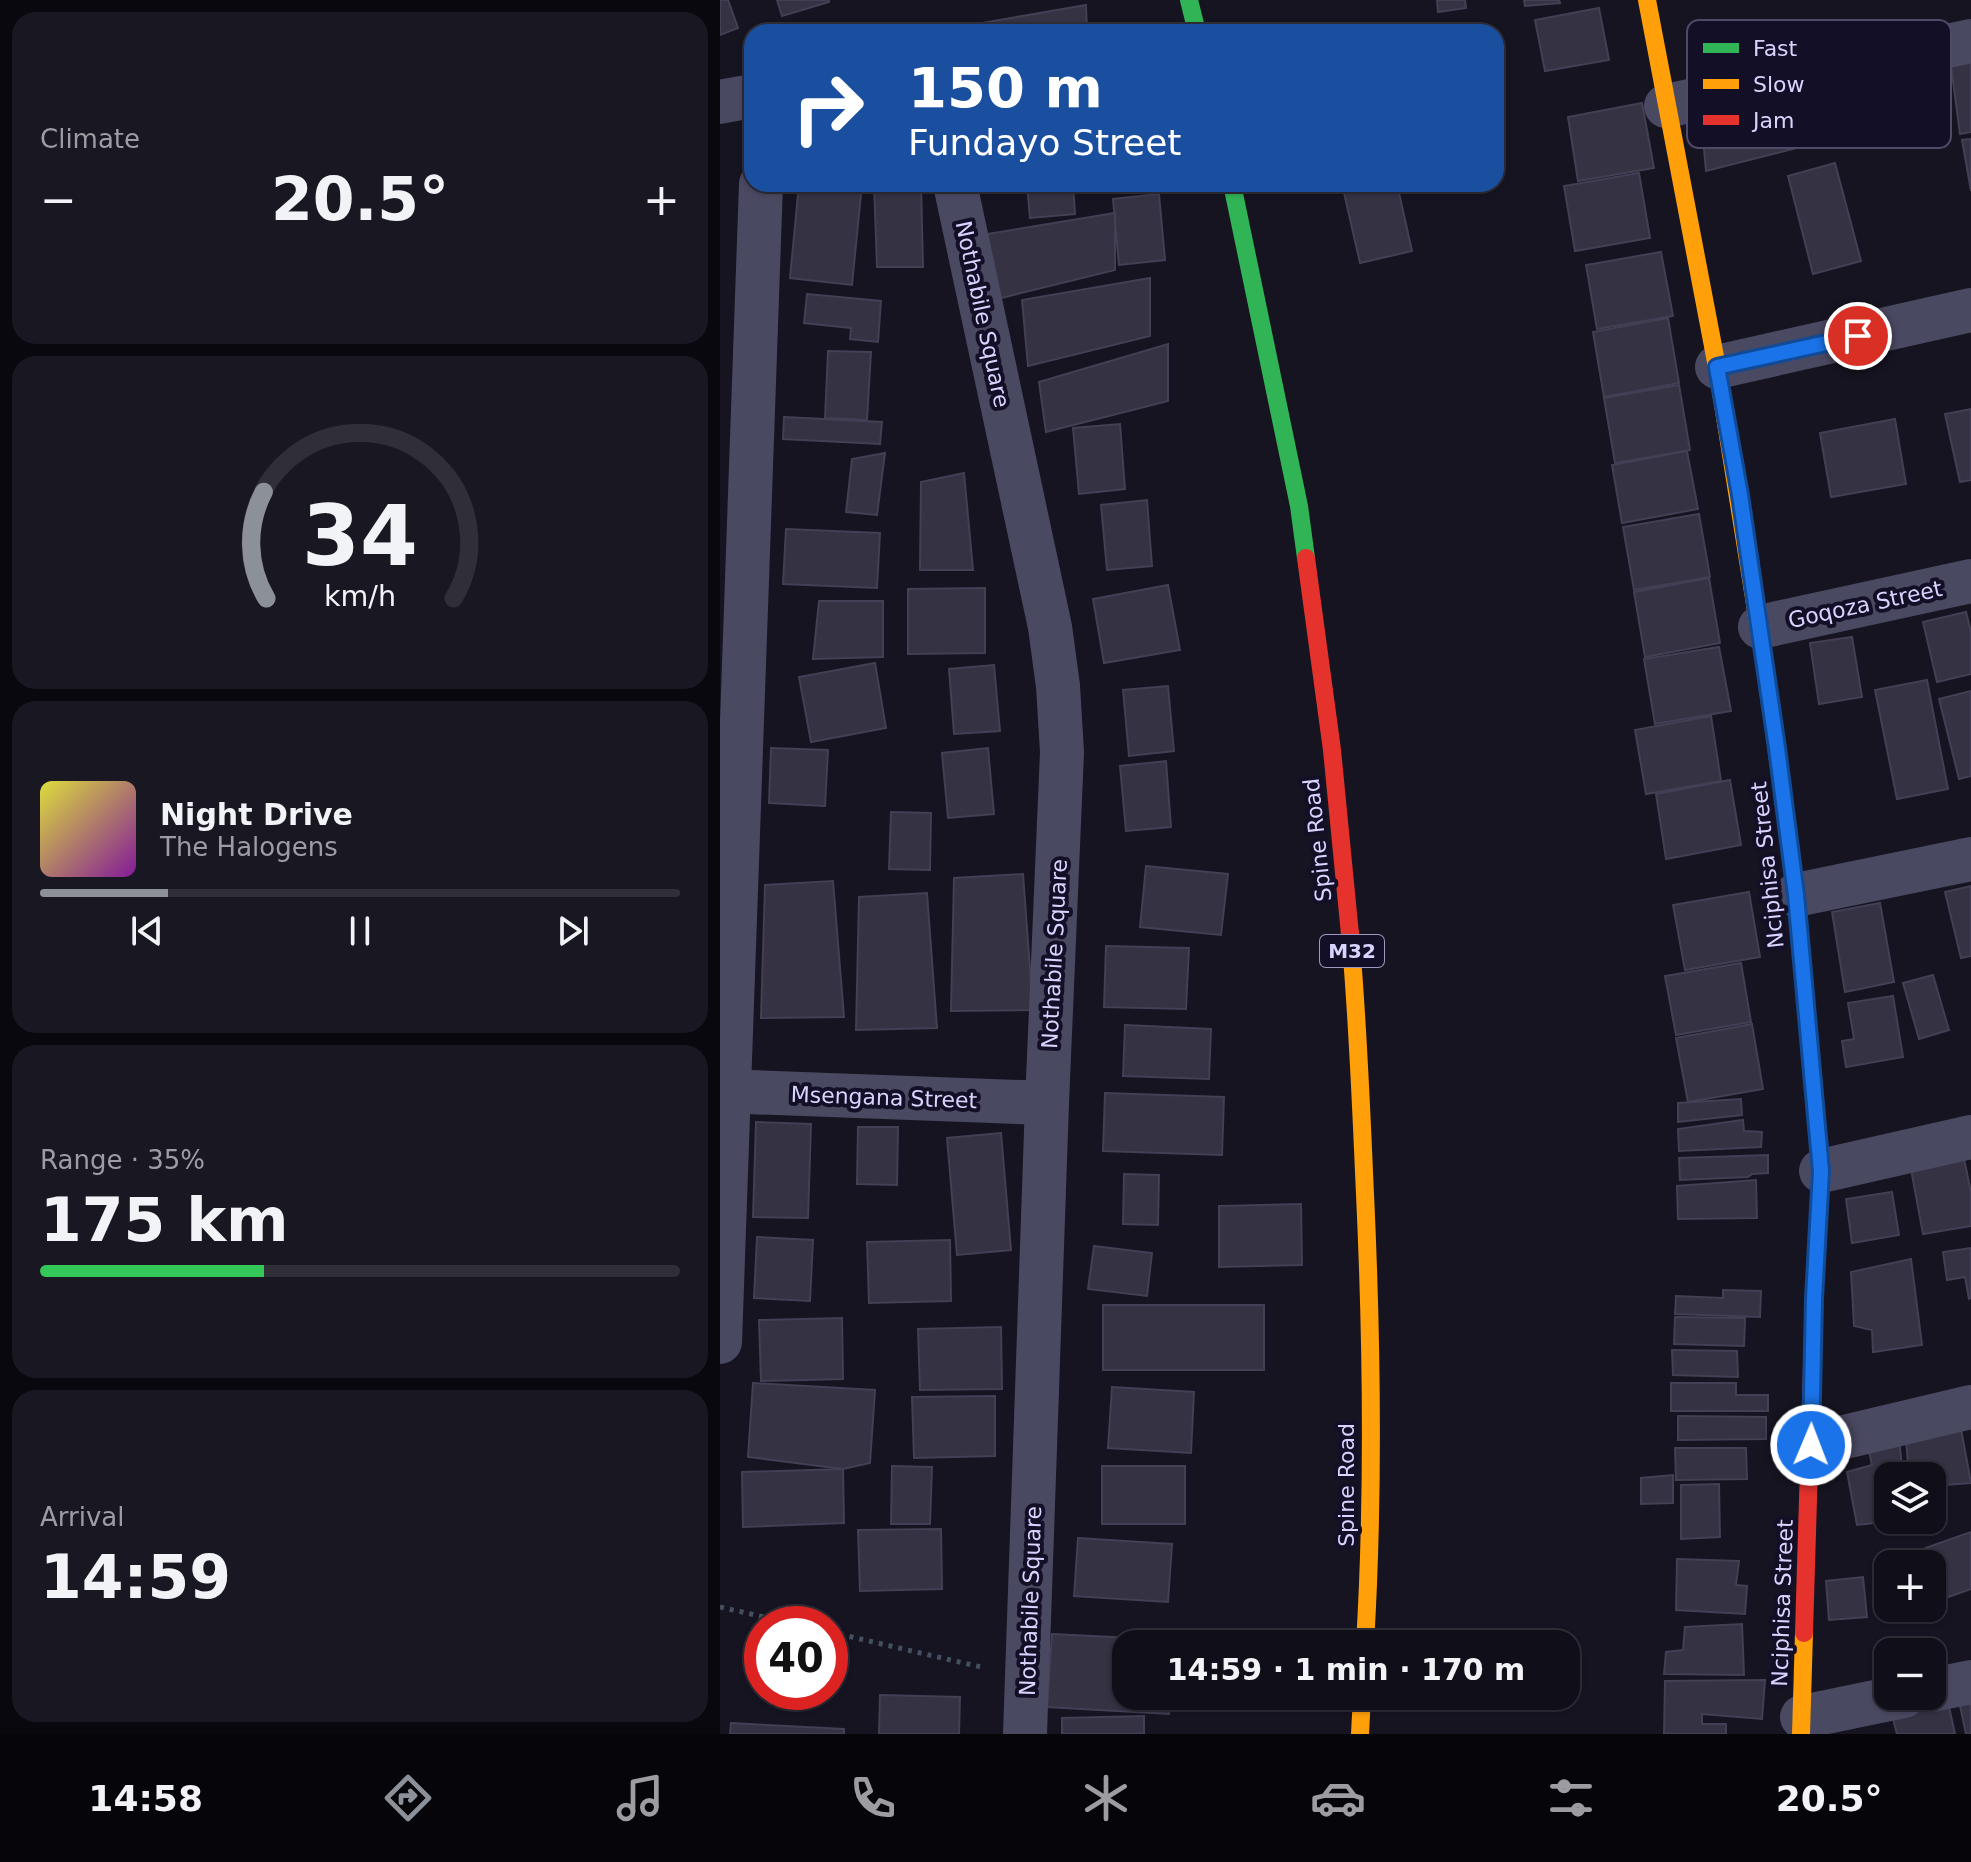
<!DOCTYPE html>
<html lang="en">
<head>
<meta charset="utf-8">
<style>
	body { margin:0; font-family:"DejaVu Sans",sans-serif; background:#191822; color:#f1f3f6; height:100vh; display:flex; flex-direction:column; font-size:30px; white-space:nowrap }
	* { box-sizing:border-box; margin:0 }
	p { font-size:26px; color:#9c9ca2 }
	.icon { flex:none; width:44px; height:44px; fill:none; stroke:currentColor; stroke-width:2; stroke-linecap:round; stroke-linejoin:round }
	.map { position:relative; flex:1; overflow:hidden }
	.drawer { display:flex; flex-direction:column; gap:12px; padding:12px; background:#09080e; width:720px }
	.drawer>* { flex:none }
	.banner { position:absolute; left:24px; top:24px; width:760px; height:168px; border-radius:24px; box-shadow:0 2px 6px #0004,0 0 0 2px #302f38; background:#1a4fa0; color:#fff; overflow:hidden }
	.buttons { position:absolute; left:1154px; top:1462px; display:grid; gap:16px }
	.buttons a { display:grid; place-items:center; width:72px; height:72px; border-radius:16px; background:#100f19; box-shadow:0 2px 6px #0004,0 0 0 2px #302f38; font-size:40px }
	.speed { position:absolute; left:24px; top:1606px; display:flex; gap:16px; font-size:40px; font-weight:700; text-align:center }
	.speed>* { display:grid; place-content:center; width:104px; height:104px; border-radius:50%; background:#100f19; box-shadow:0 2px 6px #0004,0 0 0 2px #302f38; line-height:1 }
	.speed .limit { border:12px solid #d22; background:#fff; color:#111 }
	.pin { position:absolute; display:grid; place-items:center; width:68px; height:68px; color:#fff; margin:-34px; border:4px solid #fff; border-radius:50%; box-shadow:0 2px 8px #0007 }
	.me { position:absolute; width:88px; margin:-44px; rotate:1deg; stroke-linejoin:round; filter:drop-shadow(0 0 6px #0008) }
	.turn { display:flex; align-items:center; gap:28px; height:168px; padding:0 32px; font-size:36px }
	.turn .icon { width:104px; height:104px; stroke-width:2.5 }
	.turn b { display:block; font-size:56px; line-height:68px }
	.big { font-size:60px; font-weight:600; line-height:1.1 }
	.drawer .card { flex:1; display:flex; flex-direction:column; justify-content:center; gap:12px; min-width:0; padding:0 28px; border-radius:24px; background:#191822 }
	.drawer .dial { align-items:center; gap:0 }
	.dial svg { height:208px; overflow:visible; fill:none; stroke:#302f38; stroke-width:7; stroke-linecap:round; text-anchor:middle }
	.dial text { fill:#f1f3f6; stroke:none }
	.song { display:flex; align-items:center; gap:24px }
	.cover { width:96px; height:96px; border-radius:12px; background:linear-gradient(135deg,hsl(60 70% 55%),hsl(290 70% 35%)) }
	.played { height:8px; border-radius:4px; background:linear-gradient(90deg,#8c9099 20%,#302f38 20%) }
	.keys { display:flex; justify-content:space-around; direction:ltr }
	.heat { display:flex; justify-content:space-between; align-items:center; font-size:44px; direction:ltr }
	.charge { height:12px; border-radius:6px; background:linear-gradient(90deg,#34c759 35%,#302f38 0) }
	.trip { position:absolute; left:392px; top:1630px; width:468px; height:80px; border-radius:24px; background:#100f19; box-shadow:0 2px 6px #0004,0 0 0 2px #302f38; font-weight:600; line-height:80px; text-align:center }
	.tabs { display:flex; height:128px; justify-content:space-around; align-items:center; background:#06060a; color:#9c9ca2 }
	.tabs .icon { width:56px; height:56px }
	.tabs .current { color:#8c9099 }
	.tabs b { font-size:36px; color:#f1f3f6 }
	main { display:flex; flex:1; min-height:0 }
	.map>svg:first-child { display:block }
	.building { fill:#343243; stroke:#433f54; stroke-width:2 }
	.lines { fill:none; stroke-linecap:round; stroke-linejoin:round }
	.path { stroke:#44505f; stroke-width:5; stroke-dasharray:4 6; stroke-linecap:butt }
	.street { stroke:#4a4962; stroke-width:44 }
	.fast { stroke:#30b455; stroke-width:18 }
	.slow { stroke:#ff9f0a; stroke-width:18 }
	.jam { stroke:#e5322d; stroke-width:18 }
	.route-casing { stroke:#114b97; stroke-width:20 }
	.route { stroke:#1a73e8; stroke-width:14 }
	.labels { text-anchor:middle; stroke-width:8; stroke-linejoin:round; paint-order:stroke }
	.shield { fill:#130f26; stroke:#9e99be; stroke-width:2 }
	.shield-label { font-size:20px; font-weight:bold; fill:#d9d4ff }
	.street-label { font-size:22px; fill:#d9d4ff; stroke:#130f26 }
	.key { fill:#130f26; stroke:#4e4a67; stroke-width:2 }
	.key-label { font-size:22px; fill:#d9d4ff }
</style>
</head>
<body>
<main>
<section class="drawer">
<div class="card"><p>Climate</p>
<div class="heat"><a>−</a><b class="big">20.5°</b><a>+</a></div>
</div>
<div class="card dial"><svg viewBox="0 0 100 80">
<path d="M14 69A42 42 0 1 1 86 69"/>
<path d="M14 69A42 42 0 0 1 13 28" stroke="#8c9099"/>
<text x="50" y="56" font-size="32" font-weight="700">34</text>
<text x="50" y="72" font-size="11">km/h</text>
</svg></div>
<div class="card">
<div class="song"><i class="cover"></i><div><b>Night Drive</b><p>The Halogens</p></div></div>
<div class="played"></div>
<div class="keys"><svg class="icon" aria-label="previous" viewBox="0 0 24 24"><path d="M18 5L8 12l10 7zM5 5v14"/></svg><svg class="icon" aria-label="pause" viewBox="0 0 24 24"><path d="M8 5v14M16 5v14"/></svg><svg class="icon" aria-label="next" viewBox="0 0 24 24"><path d="M6 5l10 7-10 7zM19 5v14"/></svg></div>
</div>
<div class="card"><p>Range · 35%</p><b class="big">175 km</b><div class="charge"></div></div>
<div class="card"><p>Arrival</p><b class="big">14:59</b></div>
</section>
<div class="map">
<svg width="1251" height="1734" viewBox="0 0 1251 1734">
	<rect width="100%" height="100%" fill="#161421"/>
	<g class="building">
		<path d="M 0,0 L 8,0 L 18,28 L 0,35 Z"/>
		<path d="M 57,0 L 109,0 L 109,2 L 62,16 Z"/>
		<path d="M 717,0 L 745,0 L 746,8 L 718,12 Z"/>
		<path d="M 804,0 L 839,0 L 840,3 L 805,6 Z"/>
		<path d="M 366,5 L 367,32 L 240,32 L 239,27 Z"/>
		<path d="M 879,8 L 889,60 L 825,71 L 815,20 Z"/>
		<path d="M 1251,55 L 1251,132 L 1240,134 L 1230,58 Z"/>
		<path d="M 1108,83 L 1108,140 L 986,171 L 980,105 Z"/>
		<path d="M 922,103 L 934,168 L 858,181 L 848,117 Z"/>
		<path d="M 1251,139 L 1251,191 L 1242,140 Z"/>
		<path d="M 1115,163 L 1141,261 L 1093,274 L 1068,176 Z"/>
		<path d="M 919,173 L 930,238 L 855,251 L 844,186 Z"/>
		<path d="M 79,184 L 142,184 L 132,285 L 70,278 Z"/>
		<path d="M 154,184 L 201,184 L 203,267 L 157,267 Z"/>
		<path d="M 307,184 L 353,184 L 355,214 L 310,218 Z"/>
		<path d="M 622,184 L 677,184 L 692,251 L 640,263 Z"/>
		<path d="M 439,194 L 445,260 L 399,265 L 393,199 Z"/>
		<path d="M 395,213 L 395,270 L 273,300 L 267,234 Z"/>
		<path d="M 941,252 L 953,316 L 877,329 L 866,265 Z"/>
		<path d="M 430,278 L 430,336 L 308,366 L 302,300 Z"/>
		<path d="M 87,294 L 161,301 L 158,342 L 130,339 L 131,328 L 84,323 Z"/>
		<path d="M 948,318 L 959,383 L 884,397 L 873,332 Z"/>
		<path d="M 448,344 L 448,401 L 326,432 L 319,382 Z"/>
		<path d="M 108,351 L 151,352 L 147,420 L 105,418 Z"/>
		<path d="M 959,385 L 970,450 L 895,463 L 884,398 Z"/>
		<path d="M 1251,409 L 1251,480 L 1240,482 L 1225,414 Z"/>
		<path d="M 64,417 L 162,422 L 160,444 L 63,439 Z"/>
		<path d="M 1175,419 L 1186,484 L 1111,497 L 1100,433 Z"/>
		<path d="M 400,424 L 405,489 L 359,494 L 353,428 Z"/>
		<path d="M 967,451 L 978,509 L 902,523 L 892,465 Z"/>
		<path d="M 165,453 L 157,515 L 126,512 L 132,459 Z"/>
		<path d="M 244,473 L 253,570 L 200,570 L 201,482 Z"/>
		<path d="M 427,500 L 432,566 L 387,570 L 381,505 Z"/>
		<path d="M 979,514 L 990,577 L 914,590 L 903,527 Z"/>
		<path d="M 66,529 L 160,533 L 157,588 L 63,584 Z"/>
		<path d="M 989,578 L 1000,643 L 925,657 L 914,592 Z"/>
		<path d="M 448,585 L 460,650 L 384,663 L 373,599 Z"/>
		<path d="M 265,588 L 265,653 L 188,654 L 188,589 Z"/>
		<path d="M 99,601 L 163,601 L 163,657 L 93,659 Z"/>
		<path d="M 1246,612 L 1251,632 L 1251,674 L 1217,682 L 1203,622 Z"/>
		<path d="M 1132,637 L 1142,697 L 1099,704 L 1090,643 Z"/>
		<path d="M 999,647 L 1011,711 L 935,724 L 924,659 Z"/>
		<path d="M 155,663 L 166,728 L 91,742 L 79,677 Z"/>
		<path d="M 274,665 L 280,731 L 234,734 L 229,669 Z"/>
		<path d="M 1207,680 L 1228,789 L 1177,799 L 1155,690 Z"/>
		<path d="M 448,686 L 454,751 L 409,756 L 403,690 Z"/>
		<path d="M 1251,691 L 1251,776 L 1239,779 L 1219,699 Z"/>
		<path d="M 991,716 L 1001,781 L 926,794 L 915,730 Z"/>
		<path d="M 51,748 L 108,750 L 105,806 L 49,803 Z"/>
		<path d="M 268,748 L 274,814 L 228,818 L 222,753 Z"/>
		<path d="M 446,761 L 451,827 L 406,831 L 400,766 Z"/>
		<path d="M 1010,780 L 1021,845 L 946,859 L 936,794 Z"/>
		<path d="M 171,812 L 211,813 L 210,870 L 169,869 Z"/>
		<path d="M 426,866 L 508,874 L 501,935 L 420,927 Z"/>
		<path d="M 303,874 L 313,1010 L 231,1011 L 234,878 Z"/>
		<path d="M 113,881 L 124,1017 L 41,1018 L 45,885 Z"/>
		<path d="M 1251,886 L 1251,956 L 1241,958 L 1225,892 Z"/>
		<path d="M 1029,892 L 1040,957 L 965,970 L 953,905 Z"/>
		<path d="M 207,893 L 217,1028 L 136,1030 L 139,897 Z"/>
		<path d="M 1160,903 L 1174,982 L 1125,992 L 1112,912 Z"/>
		<path d="M 386,946 L 469,948 L 466,1009 L 384,1007 Z"/>
		<path d="M 1021,963 L 1031,1022 L 956,1035 L 945,976 Z"/>
		<path d="M 1213,975 L 1229,1030 L 1199,1039 L 1183,983 Z"/>
		<path d="M 1173,996 L 1183,1057 L 1126,1067 L 1122,1041 L 1134,1039 L 1128,1003 Z"/>
		<path d="M 1032,1024 L 1043,1089 L 968,1102 L 956,1038 Z"/>
		<path d="M 405,1025 L 491,1029 L 489,1079 L 403,1076 Z"/>
		<path d="M 385,1093 L 504,1097 L 502,1155 L 383,1151 Z"/>
		<path d="M 1021,1099 L 1022,1115 L 958,1122 L 958,1103 Z"/>
		<path d="M 1023,1120 L 1024,1131 L 1042,1132 L 1041,1147 L 959,1151 L 958,1129 Z"/>
		<path d="M 36,1122 L 91,1124 L 88,1218 L 33,1217 Z"/>
		<path d="M 138,1127 L 178,1127 L 177,1185 L 137,1184 Z"/>
		<path d="M 281,1133 L 291,1250 L 237,1255 L 227,1138 Z"/>
		<path d="M 1243,1154 L 1251,1192 L 1251,1226 L 1203,1234 L 1190,1164 Z"/>
		<path d="M 1048,1155 L 1048,1173 L 1032,1174 L 1028,1177 L 960,1180 L 959,1158 Z"/>
		<path d="M 404,1174 L 439,1175 L 438,1225 L 403,1224 Z"/>
		<path d="M 1036,1180 L 1037,1218 L 958,1219 L 957,1186 Z"/>
		<path d="M 1172,1192 L 1179,1235 L 1132,1243 L 1126,1199 Z"/>
		<path d="M 581,1204 L 582,1265 L 499,1267 L 499,1206 Z"/>
		<path d="M 37,1237 L 93,1240 L 90,1301 L 34,1298 Z"/>
		<path d="M 230,1240 L 231,1301 L 149,1303 L 147,1242 Z"/>
		<path d="M 374,1246 L 432,1253 L 427,1296 L 368,1289 Z"/>
		<path d="M 1251,1248 L 1251,1298 L 1249,1299 L 1245,1277 L 1227,1280 L 1223,1252 Z"/>
		<path d="M 1191,1259 L 1202,1345 L 1153,1352 L 1152,1330 L 1134,1326 L 1131,1272 Z"/>
		<path d="M 1003,1290 L 1041,1291 L 1040,1317 L 955,1314 L 956,1296 L 1003,1298 Z"/>
		<rect x="383" y="1305" width="161" height="65"/>
		<path d="M 955,1317 L 1025,1318 L 1024,1346 L 954,1344 Z"/>
		<path d="M 122,1318 L 123,1379 L 41,1381 L 39,1320 Z"/>
		<path d="M 281,1327 L 282,1389 L 200,1390 L 198,1329 Z"/>
		<path d="M 952,1350 L 1017,1351 L 1018,1377 L 953,1375 Z"/>
		<path d="M 33,1383 L 155,1390 L 150,1463 L 123,1469 L 28,1457 Z"/>
		<path d="M 951,1383 L 1016,1383 L 1016,1395 L 1048,1395 L 1048,1411 L 951,1411 Z"/>
		<path d="M 392,1387 L 474,1392 L 471,1453 L 388,1448 Z"/>
		<path d="M 275,1396 L 275,1456 L 194,1458 L 192,1397 Z"/>
		<path d="M 958,1416 L 1046,1417 L 1046,1439 L 958,1440 Z"/>
		<path d="M 1241,1429 L 1251,1483 L 1212,1486 L 1212,1476 L 1189,1476 L 1186,1439 Z"/>
		<path d="M 1179,1438 L 1183,1476 L 1168,1476 L 1168,1520 L 1180,1520 L 1137,1525 L 1127,1472 L 1152,1465 L 1148,1446 Z"/>
		<path d="M 955,1448 L 1026,1448 L 1027,1479 L 956,1480 Z"/>
		<path d="M 172,1466 L 212,1467 L 210,1524 L 171,1524 Z"/>
		<rect x="382" y="1466" width="83" height="58"/>
		<path d="M 123,1469 L 124,1523 L 23,1527 L 22,1472 Z"/>
		<path d="M 953,1475 L 953,1503 L 921,1504 L 921,1478 Z"/>
		<path d="M 999,1484 L 1000,1537 L 961,1539 L 961,1485 Z"/>
		<path d="M 221,1529 L 222,1589 L 140,1591 L 138,1530 Z"/>
		<path d="M 1251,1532 L 1251,1589 L 1223,1599 L 1205,1548 Z"/>
		<path d="M 358,1538 L 452,1544 L 448,1602 L 354,1596 Z"/>
		<path d="M 957,1559 L 1019,1561 L 1016,1585 L 1027,1586 L 1025,1614 L 956,1610 Z"/>
		<path d="M 1143,1577 L 1147,1617 L 1109,1620 L 1106,1581 Z"/>
		<path d="M 1168,1577 L 1168,1608 L 1186,1609 L 1158,1612 L 1155,1579 Z"/>
		<path d="M 1022,1624 L 1024,1675 L 944,1674 L 946,1652 L 963,1650 L 965,1627 Z"/>
		<path d="M 332,1634 L 453,1640 L 453,1644 L 406,1644 L 406,1696 L 450,1696 L 449,1714 L 327,1707 Z"/>
		<path d="M 1045,1680 L 1042,1719 L 982,1714 L 982,1724 L 1006,1724 L 1006,1734 L 944,1734 L 945,1681 Z"/>
		<path d="M 160,1695 L 240,1697 L 239,1734 L 159,1734 Z"/>
		<path d="M 1251,1698 L 1251,1734 L 1246,1734 L 1239,1701 Z"/>
		<path d="M 1228,1702 L 1235,1734 L 1177,1734 L 1172,1715 Z"/>
		<path d="M 424,1716 L 424,1734 L 342,1734 L 342,1718 Z"/>
		<path d="M 11,1723 L 124,1729 L 124,1734 L 10,1734 Z"/>
	</g>
	<g class="lines">
		<g class="path">
			<path d="M 0,1607 L 75,1624"/>
			<path d="M 110,1632 L 261,1667"/>
		</g>
		<g class="street">
			<path d="M 0,102 L 32,96"/>
			<path d="M 946,106 L 1251,41"/>
			<path d="M 235,184 L 330,627 L 338,686 L 342,752 L 327,1103 L 305,1734"/>
			<path d="M 997,367 L 1251,310"/>
			<path d="M 1040,627 L 1251,581"/>
			<path d="M 1076,895 L 1251,859"/>
			<path d="M 0,1091 L 327,1103"/>
			<path d="M 1101,1171 L 1251,1137"/>
			<path d="M 0,1342 L 41,184"/>
			<path d="M 1091,1445 L 1251,1407"/>
			<path d="M 1212,1690 L 1251,1682"/>
			<path d="M 1082,1717 L 1184,1696"/>
		</g>
		<g class="fast">
			<path d="M 469,0 L 477,32"/>
			<path d="M 512,184 L 579,506 L 586,558"/>
			<path d="M 1048,685 L 1076,895 L 1094,1090"/>
		</g>
		<g class="slow">
			<path d="M 927,0 L 997,367 L 1048,685"/>
			<path d="M 630,934 C 638,1020 641,1107 645,1194 C 652,1344 654,1494 645,1644"/>
			<path d="M 640,1734 L 642,1696"/>
			<path d="M 1081,1734 L 1084,1633"/>
		</g>
		<g class="jam">
			<path d="M 586,558 L 612,750 L 630,934"/>
			<path d="M 1084,1633 L 1094,1299 L 1101,1171 L 1094,1090"/>
		</g>
	</g>
	<g class="lines">
		<g class="route-casing">
			<path id="route" d="M 1091,1445 L 1094,1299 L 1101,1171 L 1076,895 L 1057,748 L 1020,495 L 997,367 L 1138,336"/>
		</g>
		<use href="#route" class="route"/>
	</g>
	<g class="labels">
		<rect class="shield" x="600" y="935" width="64" height="32" rx="6"/>
		<g class="shield-label">
			<text x="632" y="958">M32</text>
		</g>
		<g class="street-label">
			<text transform="translate(263 314) rotate(78)" y="8">Nothabile Square</text>
			<text transform="translate(1145 604) rotate(-12)" y="8">Goqoza Street</text>
			<text transform="translate(597 840) rotate(-96)" y="8">Spine Road</text>
			<text transform="translate(1047 865) rotate(-96)" y="8">Nciphisa Street</text>
			<text transform="translate(334 954) rotate(-87)" y="8">Nothabile Square</text>
			<text transform="translate(164 1097) rotate(2)" y="8">Msengana Street</text>
			<text transform="translate(626 1485) rotate(-90)" y="8">Spine Road</text>
			<text transform="translate(310 1601) rotate(-88)" y="8">Nothabile Square</text>
			<text transform="translate(1062 1603) rotate(-88)" y="8">Nciphisa Street</text>
		</g>
	</g>
	<rect x="967" y="20" width="264" height="128" rx="12" class="key"/>
	<rect x="983" y="43" width="36" height="10" fill="#30b455"/>
	<rect x="983" y="79" width="36" height="10" fill="#ff9f0a"/>
	<rect x="983" y="115" width="36" height="10" fill="#e5322d"/>
	<g class="key-label">
		<text x="1033" y="56">Fast</text>
		<text x="1033" y="92">Slow</text>
		<text x="1033" y="128">Jam</text>
	</g>
</svg>
<div class="buttons">
<a><svg class="icon" aria-label="layers" viewBox="0 0 24 24"><path d="M12 4l9 5-9 5-9-5zM3 14l9 5 9-5"/></svg></a>
<a>+</a>
<a>−</a>
</div>
<div class="speed"><div class="limit">40</div></div>
<div class="pin" style="left:1138px;top:336px;background:#d93025"><svg class="icon" aria-label="arrive" viewBox="0 0 24 24"><path d="M6 21V4h12l-3 4 3 4H6"/></svg></div>
<svg class="me" style="left:1091px;top:1445px" viewBox="-20 -20 40 40"><circle r="17" fill="#1a73e8" stroke="#fff" stroke-width="3"/><path d="M0-11L8 9 0 5-8 9z" fill="#fff"/></svg>
<div class="trip">14:59 · 1 min · 170 m</div>
<div class="banner">
<div class="turn"><svg class="icon" aria-label="right" viewBox="0 0 24 24"><path d="M7 20v-9h11M14 6l5 5-5 5"/></svg><div><b>150 m</b>Fundayo Street</div></div>
</div>
</div>
</main>
<nav class="tabs">
<b>14:58</b>
<svg class="icon current" aria-label="directions" viewBox="0 0 24 24"><path d="M12 3l9 9-9 9-9-9zM9 14v-3h6M13 9l2 2-2 2"/></svg>
<svg class="icon" aria-label="music" viewBox="0 0 24 24"><path d="M9 18V5l10-2v13"/><circle cx="6" cy="18" r="3"/><circle cx="16" cy="16" r="3"/></svg>
<svg class="icon" aria-label="phone" viewBox="0 0 24 24"><path d="M5 4h4l2 5-3 2q2 4 5 5l2-3 5 2v4C11 20 4 13 5 4z"/></svg>
<svg class="icon" aria-label="climate" viewBox="0 0 24 24"><path d="M12 3v18M4 7l16 10M4 17L20 7"/></svg>
<svg class="icon" aria-label="car" viewBox="0 0 24 24"><path d="M5 17H2v-5l4-1 3-4h7l3 4 3 1v5h-3M9 17h6M6 11h13"/><circle cx="7" cy="17" r="2"/><circle cx="17" cy="17" r="2"/></svg>
<svg class="icon" aria-label="filters" viewBox="0 0 24 24"><path d="M4 7h16M4 17h16"/><circle cx="9" cy="7" r="2"/><circle cx="15" cy="17" r="2"/></svg>
<b>20.5°</b>
</nav>
</body>
</html>
